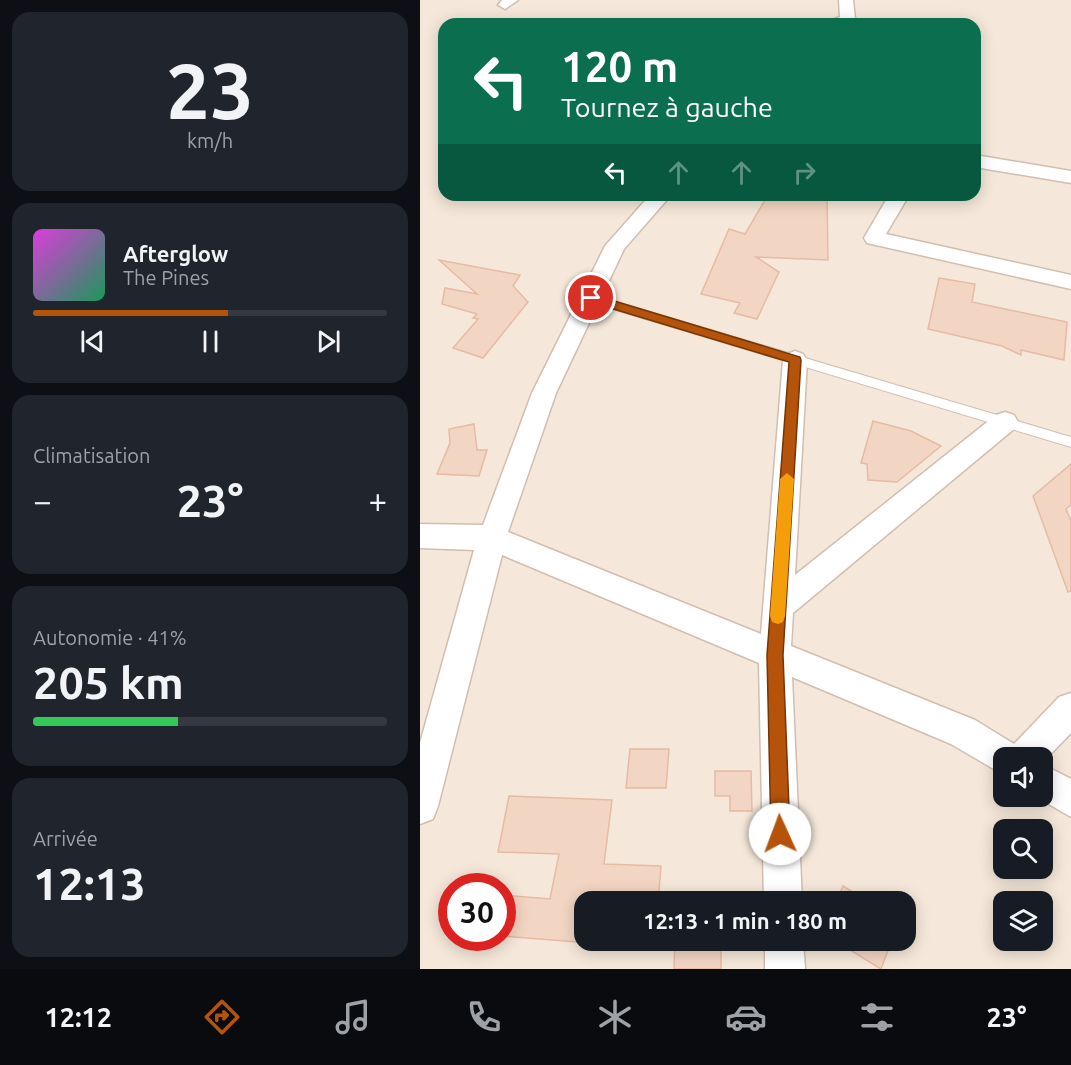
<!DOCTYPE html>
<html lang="fr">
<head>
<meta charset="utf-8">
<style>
	body { margin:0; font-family:Ubuntu,sans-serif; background:#20242c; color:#f1f3f6; height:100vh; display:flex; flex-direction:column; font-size:22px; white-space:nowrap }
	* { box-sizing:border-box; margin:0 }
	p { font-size:20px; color:#9ea1a6 }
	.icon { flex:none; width:33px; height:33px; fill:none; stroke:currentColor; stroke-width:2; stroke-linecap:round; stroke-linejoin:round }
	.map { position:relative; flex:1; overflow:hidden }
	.details { display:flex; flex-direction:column; gap:12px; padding:12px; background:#0d0f14; width:420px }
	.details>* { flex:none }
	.hud { position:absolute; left:18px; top:18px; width:543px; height:183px; border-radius:18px; box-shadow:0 3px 15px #0003; background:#0b6e4f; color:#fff; overflow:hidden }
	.buttons { position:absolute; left:573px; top:747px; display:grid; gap:12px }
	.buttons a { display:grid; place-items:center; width:60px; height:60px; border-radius:12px; background:#171b24; box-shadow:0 3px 15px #0003; font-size:30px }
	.speed { position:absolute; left:18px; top:873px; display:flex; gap:12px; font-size:30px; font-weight:700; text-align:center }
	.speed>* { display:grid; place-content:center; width:78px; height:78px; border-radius:50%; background:#171b24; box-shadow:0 3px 15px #0003; line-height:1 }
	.speed .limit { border:9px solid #d22; background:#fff; color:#111 }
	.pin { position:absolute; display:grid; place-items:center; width:51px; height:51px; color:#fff; margin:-26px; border:3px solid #fff; border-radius:50%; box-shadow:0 2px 6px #0007 }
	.me { position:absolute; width:66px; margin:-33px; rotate:358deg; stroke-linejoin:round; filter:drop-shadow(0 0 4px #0008) }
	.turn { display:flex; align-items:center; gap:21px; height:126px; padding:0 24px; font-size:27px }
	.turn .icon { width:78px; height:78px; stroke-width:2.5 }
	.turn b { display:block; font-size:42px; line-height:51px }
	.lanes { display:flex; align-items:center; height:57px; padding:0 24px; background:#0003; justify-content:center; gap:30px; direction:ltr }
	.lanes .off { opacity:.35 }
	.big { font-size:45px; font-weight:600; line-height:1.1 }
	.details .tile { flex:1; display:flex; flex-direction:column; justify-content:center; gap:9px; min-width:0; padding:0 21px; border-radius:18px; background:#20242c }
	.details .dial { align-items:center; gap:0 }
	.dial b { font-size:78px; line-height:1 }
	.song { display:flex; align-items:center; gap:18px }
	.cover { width:72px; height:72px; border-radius:9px; background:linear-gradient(135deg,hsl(300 70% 55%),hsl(150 70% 35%)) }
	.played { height:6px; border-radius:3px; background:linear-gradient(90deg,#b45309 55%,#363941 55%) }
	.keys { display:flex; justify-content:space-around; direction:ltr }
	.heat { display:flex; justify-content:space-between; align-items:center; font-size:33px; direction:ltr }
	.charge { height:9px; border-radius:4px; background:linear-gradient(90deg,#34c759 41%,#363941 0) }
	.trip { position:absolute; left:154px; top:891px; width:342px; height:60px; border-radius:18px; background:#171b24; box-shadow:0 3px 15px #0003; font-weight:600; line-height:60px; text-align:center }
	.menu { display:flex; height:96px; justify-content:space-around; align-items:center; background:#090b0e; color:#9ea1a6 }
	.menu .icon { width:42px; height:42px }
	.menu .selected { color:#b45309 }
	.menu b { font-size:27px; color:#f1f3f6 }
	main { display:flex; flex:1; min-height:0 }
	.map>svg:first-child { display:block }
	.residential { fill:#f5e8da; fill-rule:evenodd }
	.building { fill:#f3d5c3; stroke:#e6bba3; stroke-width:1.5 }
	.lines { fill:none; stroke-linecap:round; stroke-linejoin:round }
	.lane-casing { stroke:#d1beb0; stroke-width:2 }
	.street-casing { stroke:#d1beb0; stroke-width:3 }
	.lane { fill:#fff; fill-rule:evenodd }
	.street { fill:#fff; fill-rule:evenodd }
	.route { fill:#b45309; stroke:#753606; stroke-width:1.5 }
	.slow { fill:#f59e0b }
</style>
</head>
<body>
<main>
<section class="details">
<div class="tile dial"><b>23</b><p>km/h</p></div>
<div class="tile">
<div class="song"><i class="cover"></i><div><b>Afterglow</b><p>The Pines</p></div></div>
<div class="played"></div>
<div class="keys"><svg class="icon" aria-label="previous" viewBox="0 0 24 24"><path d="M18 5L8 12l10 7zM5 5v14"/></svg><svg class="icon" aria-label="pause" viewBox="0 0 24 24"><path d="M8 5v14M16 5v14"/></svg><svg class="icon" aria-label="next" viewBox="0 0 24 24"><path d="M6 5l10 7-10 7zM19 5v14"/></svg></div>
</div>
<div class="tile"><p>Climatisation</p>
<div class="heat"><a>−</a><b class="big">23°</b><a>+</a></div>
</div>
<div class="tile"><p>Autonomie · 41%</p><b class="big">205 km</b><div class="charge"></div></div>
<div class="tile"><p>Arrivée</p><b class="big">12:13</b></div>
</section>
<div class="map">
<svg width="651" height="969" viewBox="0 0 651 969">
	<rect width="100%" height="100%" fill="#fdf6ec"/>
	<path class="residential" d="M 0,0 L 651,0 L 651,969 L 0,969 ZM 24,24 L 555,24 L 555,195 L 24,195 ZM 584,758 L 622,758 L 622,796 L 584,796 ZM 584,830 L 622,830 L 622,868 L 584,868 ZM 32,886 L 82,886 L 82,938 L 32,938 ZM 165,902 L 486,902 L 486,940 L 165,940 ZM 584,902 L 622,902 L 622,940 L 584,940 Z"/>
	<g class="building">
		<path d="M 348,195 L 407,195 L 408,260 L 336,257 L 359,272 L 337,319 L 314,313 L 320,303 L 281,294 L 309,229 L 325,234 Z"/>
		<path d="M 19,260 L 100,275 L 93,286 L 108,302 L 63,358 L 33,348 L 58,319 L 53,318 L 57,314 L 22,304 L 25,288 L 57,294 Z"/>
		<path d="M 519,278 L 555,284 L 552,302 L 647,322 L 644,360 L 601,350 L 601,355 L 582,346 L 508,329 Z"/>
		<path d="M 453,421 L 491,431 L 521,446 L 477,482 L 448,480 L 447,464 L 441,463 Z"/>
		<path d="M 54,424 L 57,450 L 67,450 L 59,476 L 17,474 L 30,443 L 29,429 Z"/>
		<path d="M 651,464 L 651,505 L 646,509 L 651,521 L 651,591 L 648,592 L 613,496 Z"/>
		<path d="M 210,749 L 249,749 L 246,788 L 206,788 Z"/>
		<path d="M 295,771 L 331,771 L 332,811 L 310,811 L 310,796 L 295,796 Z"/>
		<path d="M 89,796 L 192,800 L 184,864 L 241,866 L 238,902 L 165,902 L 165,940 L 169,940 L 169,943 L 82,936 L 82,895 L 130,899 L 139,854 L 78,852 Z"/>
		<path d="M 423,886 L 448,902 L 416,902 Z"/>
		<path d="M 255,940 L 301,940 L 301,969 L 254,969 Z"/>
		<path d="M 414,940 L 472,940 L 461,969 Z"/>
	</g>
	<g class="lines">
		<g class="lane-casing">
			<path id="lane" d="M 170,294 L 651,437 L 651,447 L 166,301 L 164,298 Z"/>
		</g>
		<g class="street-casing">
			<g id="street">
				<path d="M 82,0 L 98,0 L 85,9 L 78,5 Z"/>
				<path d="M 419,0 L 433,0 L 435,19 L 427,24 L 403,24 L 420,17 Z"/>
				<path d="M 555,155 L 651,171 L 651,183 L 555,167 Z"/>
				<path d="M 230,195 L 251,195 L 204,249 L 136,393 L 88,532 L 341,634 L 363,360 L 367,354 L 375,351 L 383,354 L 387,360 L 375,575 L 576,415 L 585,412 L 594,415 L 598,422 L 594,429 L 373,613 L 371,646 L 555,720 L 594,744 L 639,697 L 651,693 L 651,733 L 622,763 L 622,758 L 584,758 L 584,775 L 531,744 L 372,677 L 382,902 L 344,902 L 339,663 L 82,555 L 18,806 L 13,819 L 0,824 L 0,743 L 54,550 L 0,548 L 0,524 L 63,525 L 112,393 L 185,246 Z"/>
				<path d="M 469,195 L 489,195 L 466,234 L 651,275 L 651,289 L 447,243 L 444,238 Z"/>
				<path d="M 622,764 L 651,779 L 651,817 L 615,796 L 622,796 Z"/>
				<path d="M 345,940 L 383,940 L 385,969 L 345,969 Z"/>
			</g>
		</g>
		<use href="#lane" class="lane"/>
		<use href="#street" class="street"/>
	</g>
	<path class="route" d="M 171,294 L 380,357 L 381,360 L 363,655 L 370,834 L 367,841 L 360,843 L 354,841 L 351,834 L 347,655 L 369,362 L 167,301 L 165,298 Z"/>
	<path class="slow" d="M 367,473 L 374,479 L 365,616 L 363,622 L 358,624 L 352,622 L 350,616 L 360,479 Z"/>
</svg>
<div class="buttons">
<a><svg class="icon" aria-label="sound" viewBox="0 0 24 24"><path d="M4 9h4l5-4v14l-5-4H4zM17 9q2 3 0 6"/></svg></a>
<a><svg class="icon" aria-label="search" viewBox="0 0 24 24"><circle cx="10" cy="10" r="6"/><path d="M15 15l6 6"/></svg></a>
<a><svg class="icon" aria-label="layers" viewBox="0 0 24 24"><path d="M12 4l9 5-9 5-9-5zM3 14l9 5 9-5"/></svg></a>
</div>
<div class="speed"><div class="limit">30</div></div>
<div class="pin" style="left:171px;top:298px;background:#d93025"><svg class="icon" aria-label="arrive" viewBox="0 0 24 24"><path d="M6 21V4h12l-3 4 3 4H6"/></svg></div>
<svg class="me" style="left:360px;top:834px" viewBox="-20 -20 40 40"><circle r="19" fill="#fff"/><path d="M0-13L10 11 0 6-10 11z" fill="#b45309"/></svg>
<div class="trip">12:13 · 1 min · 180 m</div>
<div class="hud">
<div class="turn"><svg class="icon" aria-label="left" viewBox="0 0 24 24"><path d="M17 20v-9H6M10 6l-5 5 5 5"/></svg><div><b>120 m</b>Tournez à gauche</div></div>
<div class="lanes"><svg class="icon" aria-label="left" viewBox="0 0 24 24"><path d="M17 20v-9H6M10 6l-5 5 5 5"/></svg><svg class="icon off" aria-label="ahead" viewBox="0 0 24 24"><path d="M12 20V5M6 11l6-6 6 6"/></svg><svg class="icon off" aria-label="ahead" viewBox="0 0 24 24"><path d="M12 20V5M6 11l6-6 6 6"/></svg><svg class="icon off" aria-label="right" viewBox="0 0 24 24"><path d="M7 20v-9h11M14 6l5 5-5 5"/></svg></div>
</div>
</div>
</main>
<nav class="menu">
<b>12:12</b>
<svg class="icon selected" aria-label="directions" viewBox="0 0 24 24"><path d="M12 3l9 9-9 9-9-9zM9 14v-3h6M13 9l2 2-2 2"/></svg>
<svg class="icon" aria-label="music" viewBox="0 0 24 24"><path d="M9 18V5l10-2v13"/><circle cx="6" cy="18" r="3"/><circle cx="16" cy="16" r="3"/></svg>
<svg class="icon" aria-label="phone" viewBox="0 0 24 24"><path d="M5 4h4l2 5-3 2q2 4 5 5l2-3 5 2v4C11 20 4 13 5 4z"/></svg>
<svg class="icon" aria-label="climate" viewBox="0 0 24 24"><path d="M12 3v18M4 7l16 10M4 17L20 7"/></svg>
<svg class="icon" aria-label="car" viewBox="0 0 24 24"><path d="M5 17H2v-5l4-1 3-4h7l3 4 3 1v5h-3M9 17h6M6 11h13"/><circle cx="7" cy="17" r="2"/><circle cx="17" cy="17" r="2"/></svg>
<svg class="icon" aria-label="filters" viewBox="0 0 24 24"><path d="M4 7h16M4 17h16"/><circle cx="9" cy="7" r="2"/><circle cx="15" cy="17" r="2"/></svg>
<b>23°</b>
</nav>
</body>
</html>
